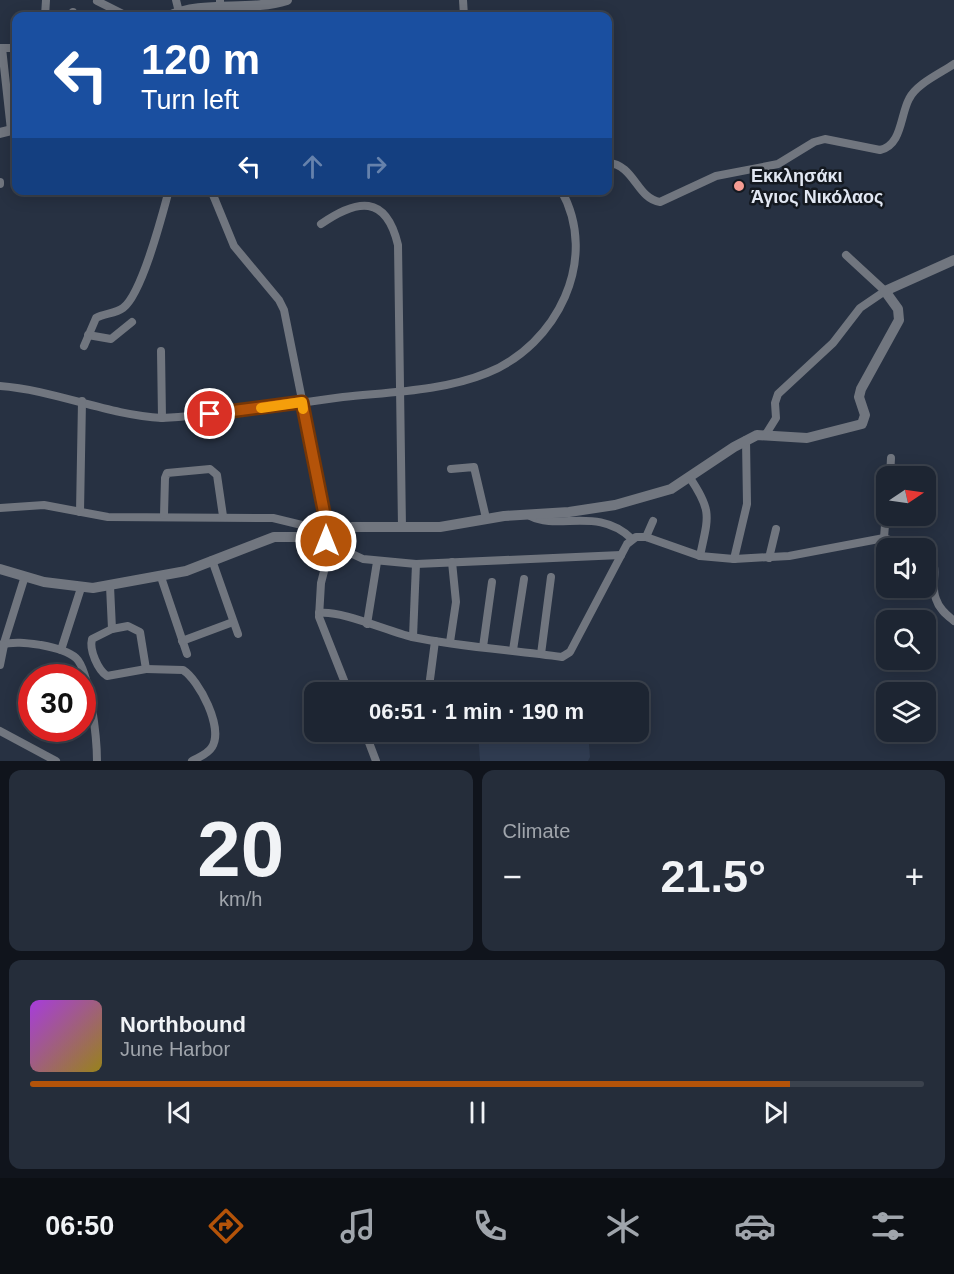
<!DOCTYPE html>
<html lang="en">
<head>
<meta charset="utf-8">
<style>
	body { margin:0; font-family:Arial,sans-serif; background:#252d3a; color:#f1f3f6; height:100vh; display:flex; flex-direction:column; font-size:22px; white-space:nowrap }
	* { box-sizing:border-box; margin:0 }
	p { font-size:20px; color:#a0a5ac }
	.icon { flex:none; width:33px; height:33px; fill:none; stroke:currentColor; stroke-width:2; stroke-linecap:round; stroke-linejoin:round }
	.map { position:relative; height:761px; overflow:hidden }
	.drawer { display:flex; flex-direction:column; gap:9px; padding:9px; background:#10141c; flex:1 }
	.drawer>* { flex:none }
	.hud { position:absolute; left:12px; top:12px; width:600px; height:183px; border-radius:12px; box-shadow:0 3px 15px #0003,0 0 0 2px #3b424d; background:#1a4fa0; color:#fff; overflow:hidden }
	.needle { width:39px; rotate:77deg }
	.buttons { position:absolute; left:876px; top:466px; display:grid; gap:12px }
	.buttons a { display:grid; place-items:center; width:60px; height:60px; border-radius:12px; background:#1d2532; box-shadow:0 3px 15px #0003,0 0 0 2px #3b424d; font-size:30px }
	.speed { position:absolute; left:18px; top:664px; display:flex; gap:12px; font-size:30px; font-weight:700; text-align:center }
	.speed>* { display:grid; place-content:center; width:78px; height:78px; border-radius:50%; background:#1d2532; box-shadow:0 3px 15px #0003,0 0 0 2px #3b424d; line-height:1 }
	.speed .limit { border:9px solid #d22; background:#fff; color:#111 }
	.pin { position:absolute; display:grid; place-items:center; width:51px; height:51px; color:#fff; margin:-26px; border:3px solid #fff; border-radius:50%; box-shadow:0 2px 6px #0007 }
	.me { position:absolute; width:66px; margin:-33px; rotate:0deg; stroke-linejoin:round; filter:drop-shadow(0 0 4px #0008) }
	.turn { display:flex; align-items:center; gap:21px; height:126px; padding:0 30px; font-size:27px }
	.turn .icon { width:78px; height:78px; stroke-width:2.5 }
	.turn b { display:block; font-size:42px; line-height:51px }
	.lanes { display:flex; align-items:center; height:57px; padding:0 30px; background:#0003; justify-content:center; gap:30px; direction:ltr }
	.lanes .off { opacity:.35 }
	.big { font-size:45px; font-weight:800; line-height:1.1 }
	.drawer .card { flex:1; display:flex; flex-direction:column; justify-content:center; gap:9px; min-width:0; padding:0 21px; border-radius:12px; background:#252d3a }
	.drawer .dial { align-items:center; gap:0 }
	.dial b { font-size:78px; line-height:1 }
	.song { display:flex; align-items:center; gap:18px }
	.cover { width:72px; height:72px; border-radius:9px; background:linear-gradient(135deg,hsl(280 70% 55%),hsl(50 70% 35%)) }
	.played { height:6px; border-radius:3px; background:linear-gradient(90deg,#b45309 85%,#3b424d 85%) }
	.keys { display:flex; justify-content:space-around; direction:ltr }
	.heat { display:flex; justify-content:space-between; align-items:center; font-size:33px; direction:ltr }
	.drawer .tiles { flex:1; display:grid; gap:9px; grid-template-columns:1fr 1fr }
	.card:last-child { grid-column:span 2 }
	.trip { position:absolute; left:304px; top:682px; width:345px; height:60px; border-radius:12px; background:#1d2532; box-shadow:0 3px 15px #0003,0 0 0 2px #3b424d; font-weight:800; line-height:60px; text-align:center }
	.dock { display:flex; height:96px; justify-content:space-around; align-items:center; background:#0c0f14; color:#a0a5ac }
	.dock .icon { width:42px; height:42px }
	.dock .active { color:#b45309 }
	.dock b { font-size:27px; color:#f1f3f6 }
	.map>svg:first-child { display:block }
	.built { fill:#303c51 }
	.lines { fill:none; stroke-linecap:round; stroke-linejoin:round }
	.minor { stroke:#71767f; stroke-width:8 }
	.tertiary { stroke:#71767f; stroke-width:10 }
	.route-casing { stroke:#753606; stroke-width:15 }
	.route { stroke:#b45309; stroke-width:10 }
	.slow { stroke:#f59e0b; stroke-width:10 }
	.poi-dot { fill:#f59c93; stroke:#141920; stroke-width:2 }
	.labels { text-anchor:middle; stroke-width:5; stroke-linejoin:round; paint-order:stroke }
	.poi-label { font-size:18px; font-weight:bold; fill:#e1e7f2; stroke:#141920; text-anchor:start }
</style>
</head>
<body>
<div class="map">
<svg width="954" height="761" viewBox="0 0 954 761">
	<rect width="100%" height="100%" fill="#273142"/>
	<path class="built" d="M 478,732 L 588,732 L 590,757 L 588,761 L 480,761 Z"/>
	<g class="lines">
		<g class="minor">
			<path d="M 176,0 L 180,16"/>
			<path d="M 220,0 L 220,16"/>
			<path d="M 463,0 L 464,16"/>
			<path d="M 97,1 L 127,16"/>
			<path d="M 73,12 L 74,16"/>
			<path d="M 45,16 L 46,0"/>
			<path d="M 0,48 L 16,48"/>
			<path d="M 2,48 L 11,130"/>
			<path d="M 608,163 C 634,164 637,199 660,202 L 716,176 L 778,164 L 814,142 L 825,139 L 880,150 C 902,145 900,116 909,99 C 916,84 941,73 954,64"/>
			<path d="M 0,182 L 0,184"/>
			<path d="M 211,190 L 234,246 L 279,300 L 284,310 L 331,544 L 321,583 L 319,617 L 349,693"/>
			<path d="M 321,224 C 357,199 386,194 398,245 L 402,528"/>
			<path d="M 88,335 L 111,339 L 132,322"/>
			<path d="M 84,346 L 96,318 C 104,313 115,314 123,308 C 142,294 162,216 169,190"/>
			<path d="M 161,351 L 162,418"/>
			<path d="M 0,386 C 55,390 107,415 162,418 C 223,415 283,405 343,397 C 390,392 443,391 487,373 C 557,345 600,259 561,190"/>
			<path d="M 766,434 L 776,418 L 775,403 L 778,394 L 833,343 L 860,308 L 885,291 L 846,255"/>
			<path d="M 451,469 L 474,467 L 486,518"/>
			<path d="M 890,477 L 891,458"/>
			<path d="M 690,478 C 713,512 708,517 700,556"/>
			<path d="M 0,508 L 44,505 L 108,517 L 273,518 L 310,527 L 331,544 L 363,559 L 416,564 L 621,555"/>
			<path d="M 80,512 L 82,401"/>
			<path d="M 164,515 L 165,478 L 167,473 L 210,469 L 217,475 L 223,516"/>
			<path d="M 530,516 C 559,531 598,506 632,539"/>
			<path d="M 646,537 L 653,521"/>
			<path d="M 884,538 L 886,511"/>
			<path d="M 926,554 C 942,566 929,582 936,599 C 939,609 947,615 954,621"/>
			<path d="M 769,558 L 776,529"/>
			<path d="M 734,559 L 747,504 L 746,440"/>
			<path d="M 212,560 L 238,634"/>
			<path d="M 161,577 L 187,654"/>
			<path d="M 110,586 L 112,629"/>
			<path d="M 319,613 C 341,610 387,631 412,637 C 461,647 513,650 562,657 L 570,652 L 627,544 L 636,537 L 646,537 L 700,556 L 734,559 L 789,556 L 884,538 L 916,549"/>
			<path d="M 367,624 L 377,562"/>
			<path d="M 128,626 L 140,632 L 146,669 L 107,676 C 98,670 89,650 92,639 L 112,629 Z"/>
			<path d="M 413,637 L 416,564"/>
			<path d="M 182,641 L 233,622"/>
			<path d="M 450,642 L 456,602 L 452,562"/>
			<path d="M 4,643 L 25,576"/>
			<path d="M 0,645 C 14,641 27,643 41,645 C 52,647 67,650 76,658 C 90,671 97,740 97,761"/>
			<path d="M 483,647 L 492,582"/>
			<path d="M 61,650 L 81,588"/>
			<path d="M 513,650 L 524,579"/>
			<path d="M 541,654 L 551,577"/>
			<path d="M 0,665 L 4,645"/>
			<path d="M 146,669 L 183,670 C 199,680 224,728 212,747 C 208,754 199,757 192,761"/>
			<path d="M 429,687 L 435,641"/>
			<path d="M 0,731 L 56,761"/>
			<path d="M 365,732 L 376,761"/>
		</g>
		<g class="tertiary">
			<path d="M 169,16 C 202,0 250,12 287,0"/>
			<path d="M 0,133 L 16,129"/>
			<path d="M 0,569 L 44,582 L 93,588 L 186,571 L 274,537 L 303,537 L 353,527 L 440,527 L 504,516 L 569,512 L 615,505 L 671,489 L 734,447 L 757,435 L 807,438 L 862,424 L 865,415 L 859,397 L 861,389 L 899,320 L 898,309 L 885,291 L 954,260"/>
		</g>
	</g>
	<g class="lines">
		<g class="route-casing">
			<path id="route" d="M 210,414 L 302,402 L 328,532 L 320,534 L 326,541"/>
		</g>
		<use href="#route" class="route"/>
		<path class="slow" d="M 261,408 L 302,402 L 303,409"/>
	</g>
	<circle class="poi-dot" cx="739" cy="186" r="6"/>
	<g class="labels">
		<g class="poi-label">
			<text x="751" y="182">Εκκλησάκι<tspan x="751" dy="21">Άγιος Νικόλαος</tspan></text>
		</g>
	</g>
</svg>
<div class="buttons">
<a><svg class="needle" viewBox="-14 -14 28 28"><path d="M0-13l5 13h-10z" fill="#e53935"/><path d="M0 13l5-13h-10z" fill="#a0a5ac"/></svg></a>
<a><svg class="icon" aria-label="sound" viewBox="0 0 24 24"><path d="M4 9h4l5-4v14l-5-4H4zM17 9q2 3 0 6"/></svg></a>
<a><svg class="icon" aria-label="search" viewBox="0 0 24 24"><circle cx="10" cy="10" r="6"/><path d="M15 15l6 6"/></svg></a>
<a><svg class="icon" aria-label="layers" viewBox="0 0 24 24"><path d="M12 4l9 5-9 5-9-5zM3 14l9 5 9-5"/></svg></a>
</div>
<div class="speed"><div class="limit">30</div></div>
<div class="pin" style="left:210px;top:414px;background:#d93025"><svg class="icon" aria-label="arrive" viewBox="0 0 24 24"><path d="M6 21V4h12l-3 4 3 4H6"/></svg></div>
<svg class="me" style="left:326px;top:541px" viewBox="-20 -20 40 40"><circle r="17" fill="#b45309" stroke="#fff" stroke-width="3"/><path d="M0-11L8 9 0 5-8 9z" fill="#fff"/></svg>
<div class="trip">06:51 · 1 min · 190 m</div>
<div class="hud">
<div class="turn"><svg class="icon" aria-label="left" viewBox="0 0 24 24"><path d="M17 20v-9H6M10 6l-5 5 5 5"/></svg><div><b>120 m</b>Turn left</div></div>
<div class="lanes"><svg class="icon" aria-label="left" viewBox="0 0 24 24"><path d="M17 20v-9H6M10 6l-5 5 5 5"/></svg><svg class="icon off" aria-label="ahead" viewBox="0 0 24 24"><path d="M12 20V5M6 11l6-6 6 6"/></svg><svg class="icon off" aria-label="right" viewBox="0 0 24 24"><path d="M7 20v-9h11M14 6l5 5-5 5"/></svg></div>
</div>
</div>
<section class="drawer">
<div class="tiles">
<div class="card dial"><b>20</b><p>km/h</p></div>
<div class="card"><p>Climate</p>
<div class="heat"><a>−</a><b class="big">21.5°</b><a>+</a></div>
</div>
<div class="card">
<div class="song"><i class="cover"></i><div><b>Northbound</b><p>June Harbor</p></div></div>
<div class="played"></div>
<div class="keys"><svg class="icon" aria-label="previous" viewBox="0 0 24 24"><path d="M18 5L8 12l10 7zM5 5v14"/></svg><svg class="icon" aria-label="pause" viewBox="0 0 24 24"><path d="M8 5v14M16 5v14"/></svg><svg class="icon" aria-label="next" viewBox="0 0 24 24"><path d="M6 5l10 7-10 7zM19 5v14"/></svg></div>
</div>
</div>
</section>
<nav class="dock">
<b>06:50</b>
<svg class="icon active" aria-label="directions" viewBox="0 0 24 24"><path d="M12 3l9 9-9 9-9-9zM9 14v-3h6M13 9l2 2-2 2"/></svg>
<svg class="icon" aria-label="music" viewBox="0 0 24 24"><path d="M9 18V5l10-2v13"/><circle cx="6" cy="18" r="3"/><circle cx="16" cy="16" r="3"/></svg>
<svg class="icon" aria-label="phone" viewBox="0 0 24 24"><path d="M5 4h4l2 5-3 2q2 4 5 5l2-3 5 2v4C11 20 4 13 5 4z"/></svg>
<svg class="icon" aria-label="climate" viewBox="0 0 24 24"><path d="M12 3v18M4 7l16 10M4 17L20 7"/></svg>
<svg class="icon" aria-label="car" viewBox="0 0 24 24"><path d="M5 17H2v-5l4-1 3-4h7l3 4 3 1v5h-3M9 17h6M6 11h13"/><circle cx="7" cy="17" r="2"/><circle cx="17" cy="17" r="2"/></svg>
<svg class="icon" aria-label="filters" viewBox="0 0 24 24"><path d="M4 7h16M4 17h16"/><circle cx="9" cy="7" r="2"/><circle cx="15" cy="17" r="2"/></svg>
</nav>
</body>
</html>
